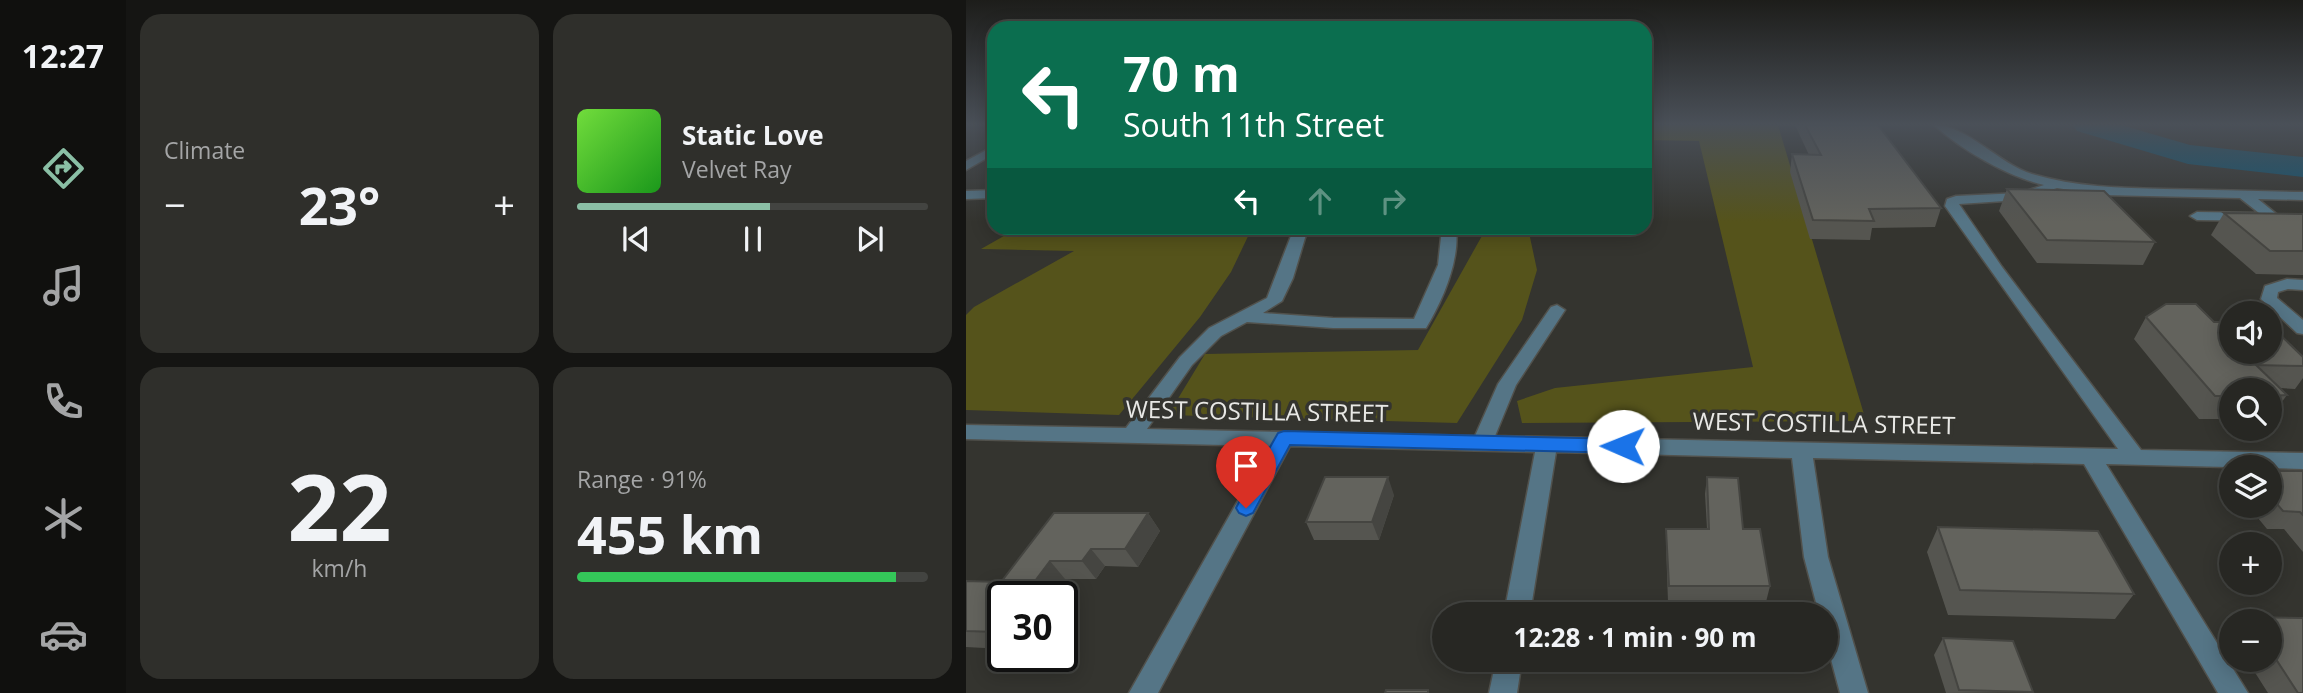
<!DOCTYPE html>
<html lang="en">
<head>
<meta charset="utf-8">
<style>
	body { margin:0; font-family:"Open Sans",sans-serif; background:#2f2f2b; color:#f1f3f6; height:100vh; display:flex; flex-direction:column; font-size:26px; white-space:nowrap }
	* { box-sizing:border-box; margin:0 }
	p { font-size:23px; color:#a4a5a6 }
	.icon { flex:none; width:38px; height:38px; fill:none; stroke:currentColor; stroke-width:2; stroke-linecap:round; stroke-linejoin:round }
	.map { position:relative; flex:1; overflow:hidden }
	.drawer { display:flex; flex-direction:column; gap:14px; padding:14px; background:#151513; width:840px }
	.drawer>* { flex:none }
	.banner { position:absolute; left:21px; top:21px; width:665px; height:214px; border-radius:21px; box-shadow:0 4px 18px #0003,0 0 0 2px #434441; background:#0b6e4f; color:#fff; overflow:hidden }
	.controls { position:absolute; left:1253px; top:301px; display:grid; gap:14px }
	.controls a { display:grid; place-items:center; width:63px; height:63px; border-radius:50%; background:#272723; box-shadow:0 4px 18px #0003,0 0 0 2px #434441; font-size:35px }
	.speed { position:absolute; left:21px; top:581px; display:flex; gap:14px; font-size:35px; font-weight:700; text-align:center }
	.speed>* { display:grid; place-content:center; width:91px; height:91px; border-radius:50%; background:#272723; box-shadow:0 4px 18px #0003,0 0 0 2px #434441; line-height:1 }
	.speed .limit { border:4px solid #111; border-radius:10px; background:#fff; color:#111 }
	.pin { position:absolute; display:grid; place-items:center; width:60px; height:60px; color:#fff; margin:-72px -30px; border-radius:50% 50% 50% 0; rotate:-45deg; box-shadow:0 0 7px #0007 }
	.pin .icon { rotate:45deg }
	.me { position:absolute; width:77px; margin:-38px; rotate:271deg; stroke-linejoin:round; filter:drop-shadow(0 0 5px #0008) }
	.turn { display:flex; align-items:center; gap:24px; height:147px; padding:0 21px; font-size:32px }
	.turn .icon { width:91px; height:91px; stroke-width:2.5 }
	.turn b { display:block; font-size:49px; line-height:60px }
	.lanes { display:flex; align-items:center; height:66px; padding:0 21px; background:#0003; justify-content:center; gap:35px; direction:ltr }
	.lanes .off { opacity:.35 }
	.big { font-size:52px; font-weight:700; line-height:1.1 }
	.drawer .widget { flex:1; display:flex; flex-direction:column; justify-content:center; gap:10px; min-width:0; padding:0 24px; border-radius:21px; background:#2f2f2b }
	.drawer .dial { align-items:center; gap:0 }
	.dial b { font-size:91px; line-height:1 }
	.song { display:flex; align-items:center; gap:21px }
	.cover { width:84px; height:84px; border-radius:10px; background:linear-gradient(135deg,hsl(100 70% 55%),hsl(120 70% 35%)) }
	.played { height:7px; border-radius:4px; background:linear-gradient(90deg,#8abfa5 55%,#434441 55%) }
	.keys { display:flex; justify-content:space-around; direction:ltr }
	.heat { display:flex; justify-content:space-between; align-items:center; font-size:38px; direction:ltr }
	.charge { height:10px; border-radius:5px; background:linear-gradient(90deg,#34c759 91%,#434441 0) }
	.drawer .tiles { flex:1; display:grid; gap:14px; grid-template-columns:repeat(2,1fr) }
	.trip { position:absolute; left:466px; top:602px; width:406px; height:70px; border-radius:35px; background:#272723; box-shadow:0 4px 18px #0003,0 0 0 2px #434441; font-weight:700; line-height:70px; text-align:center }
	main { display:flex; flex:1; min-height:0 }
	.tab-bar { display:flex; flex-direction:column; width:126px; justify-content:space-around; align-items:center; background:#10100e; color:#a4a5a6 }
	.tab-bar .icon { width:49px; height:49px }
	.tab-bar .active { color:#8abfa5 }
	.tab-bar b { font-size:32px; color:#f1f3f6 }
	.map>svg:first-child { display:block }
	.green { fill:#55531b }
	.lines { fill:none; stroke-linecap:round; stroke-linejoin:round }
	.river { fill:#0f5471; fill-rule:evenodd }
	.minor-casing { stroke:#51514c; stroke-width:3 }
	.minor { fill:#557586; fill-rule:evenodd }
	.wall { fill:#555550 }
	.shaded-wall { fill:#454541 }
	.building { fill:#63635d; stroke:#454541; stroke-width:2 }
	.route { fill:#1a73e8; stroke:#114b97; stroke-width:2 }
	.labels { text-anchor:middle; stroke-width:7; stroke-linejoin:round; paint-order:stroke }
	.street-label { font-size:24px; fill:#e8e8e5; stroke:#34342f }
</style>
</head>
<body>
<main>
<nav class="tab-bar">
<b>12:27</b>
<svg class="icon active" aria-label="directions" viewBox="0 0 24 24"><path d="M12 3l9 9-9 9-9-9zM9 14v-3h6M13 9l2 2-2 2"/></svg>
<svg class="icon" aria-label="music" viewBox="0 0 24 24"><path d="M9 18V5l10-2v13"/><circle cx="6" cy="18" r="3"/><circle cx="16" cy="16" r="3"/></svg>
<svg class="icon" aria-label="phone" viewBox="0 0 24 24"><path d="M5 4h4l2 5-3 2q2 4 5 5l2-3 5 2v4C11 20 4 13 5 4z"/></svg>
<svg class="icon" aria-label="climate" viewBox="0 0 24 24"><path d="M12 3v18M4 7l16 10M4 17L20 7"/></svg>
<svg class="icon" aria-label="car" viewBox="0 0 24 24"><path d="M5 17H2v-5l4-1 3-4h7l3 4 3 1v5h-3M9 17h6M6 11h13"/><circle cx="7" cy="17" r="2"/><circle cx="17" cy="17" r="2"/></svg>
</nav>
<section class="drawer">
<div class="tiles">
<div class="widget"><p>Climate</p>
<div class="heat"><a>−</a><b class="big">23°</b><a>+</a></div>
</div>
<div class="widget">
<div class="song"><i class="cover"></i><div><b>Static Love</b><p>Velvet Ray</p></div></div>
<div class="played"></div>
<div class="keys"><svg class="icon" aria-label="previous" viewBox="0 0 24 24"><path d="M18 5L8 12l10 7zM5 5v14"/></svg><svg class="icon" aria-label="pause" viewBox="0 0 24 24"><path d="M8 5v14M16 5v14"/></svg><svg class="icon" aria-label="next" viewBox="0 0 24 24"><path d="M6 5l10 7-10 7zM19 5v14"/></svg></div>
</div>
<div class="widget dial"><b>22</b><p>km/h</p></div>
<div class="widget"><p>Range · 91%</p><b class="big">455 km</b><div class="charge"></div></div>
</div>
</section>
<div class="map">
<svg width="1337" height="693" viewBox="0 0 1337 693">
	<rect width="100%" height="100%" fill="#34342f"/>
	<g class="green">
		<path d="M 679,125 L 812,125 L 900,421 L 556,423 L 551,401 L 589,388 L 787,367 L 733,141 L 679,140 Z"/>
		<path d="M 52,228 L 286,228 L 265,272 L 234,317 L 153,415 L 0,410 L 0,315 L 8,307 L 108,251 L 15,249 Z"/>
		<path d="M 514,228 L 562,228 L 571,270 L 556,320 L 491,423 L 202,415 L 239,354 L 452,350 L 517,234 Z"/>
	</g>
	<g class="lines">
		<path class="river" d="M 1107,125 L 1155,125 L 1224,145 L 1337,157 L 1337,177 L 1222,164 L 1111,131 Z"/>
		<g class="minor-casing">
			<g id="minor">
				<path d="M 968,125 C 1001,125 1033,164 1066,174 C 1109,187 1154,188 1199,189 C 1245,190 1291,191 1337,192 L 1337,200 L 1292,199 L 1314,217 L 1307,221 L 1231,220 L 1224,216 L 1231,212 L 1293,213 L 1274,198 L 1137,195 L 1091,188 L 1054,200 L 993,204 L 1036,267 L 1175,450 L 1337,453 L 1337,469 L 1140,464 L 1282,693 L 1252,693 L 1118,464 L 847,458 L 862,557 L 902,693 L 874,693 L 859,637 L 859,614 L 853,614 L 838,557 L 826,458 L 590,452 L 564,614 L 538,614 L 569,452 L 324,446 L 192,693 L 163,693 L 303,446 L 0,439 L 0,425 L 160,428 L 214,357 L 243,328 L 301,298 L 328,228 L 342,228 L 327,278 L 316,301 L 297,313 L 367,318 L 448,319 L 472,265 L 476,228 L 490,228 C 494,260 477,300 460,328 L 367,328 L 281,322 L 255,336 L 226,365 L 181,429 L 509,436 L 532,384 L 585,307 L 591,305 L 599,310 L 550,385 L 529,436 L 1152,449 L 979,206 L 981,199 L 990,196 L 1054,193 L 1078,185 C 1043,177 995,150 968,125 Z"/>
				<path d="M 28,146 L 28,154 L 0,170 L 0,161 Z"/>
				<path d="M 28,190 L 28,198 L 0,199 L 0,191 Z"/>
				<path d="M 1321,279 L 1337,280 L 1337,290 L 1322,289 L 1312,292 L 1311,298 L 1337,320 L 1337,334 L 1331,333 L 1295,299 L 1299,286 Z"/>
				<path d="M 530,660 L 556,660 L 551,693 L 523,693 Z"/>
			</g>
		</g>
		<use href="#minor" class="minor"/>
	</g>
	<g class="wall">
		<path d="M 829,125 L 912,125 L 975,208 L 969,227 L 906,228 L 904,240 L 844,239 L 824,172 L 826,154 L 843,155 Z"/>
		<path d="M 1041,189 L 1189,242 L 1177,265 L 1071,263 L 1033,211 Z"/>
		<path d="M 1258,213 L 1337,214 L 1337,275 L 1290,274 L 1245,235 Z"/>
		<path d="M 1180,317 L 1248,322 L 1337,357 L 1337,378 L 1329,389 L 1314,388 L 1321,395 L 1304,418 L 1304,390 L 1265,390 L 1265,419 L 1233,419 L 1168,339 Z"/>
		<path d="M 1304,471 L 1337,471 L 1337,552 L 1318,529 L 1301,529 L 1282,506 L 1304,506 Z"/>
		<path d="M 741,477 L 777,529 L 804,586 L 800,602 L 702,602 L 700,546 L 700,529 L 741,529 L 739,494 Z"/>
		<path d="M 428,495 L 413,540 L 348,540 L 340,522 Z"/>
		<path d="M 182,513 L 194,531 L 172,567 L 139,566 L 130,579 L 99,579 L 37,597 L 37,649 L 0,647 L 0,581 L 35,582 Z"/>
		<path d="M 972,527 L 1168,594 L 1149,619 L 982,615 L 961,552 Z"/>
		<path d="M 1282,617 L 1337,618 L 1337,693 L 1302,693 L 1281,660 L 1304,660 L 1304,621 L 1277,621 Z"/>
		<path d="M 977,638 L 1067,692 L 980,693 L 968,655 Z"/>
	</g>
	<g class="shaded-wall">
		<path d="M 422,477 L 428,495 L 413,540 L 406,522 Z"/>
		<path d="M 182,513 L 194,531 L 172,567 L 159,549 Z"/>
		<path d="M 125,549 L 139,566 L 130,579 L 116,561 Z"/>
		<path d="M 84,561 L 99,579 L 86,597 L 57,597 Z"/>
		<path d="M 37,624 L 37,638 L 30,632 Z"/>
	</g>
	<g class="building">
		<path d="M 839,125 L 912,125 L 975,208 L 903,209 L 908,221 L 847,220 L 826,154 L 855,155 Z"/>
		<path d="M 1041,189 L 1138,191 L 1189,242 L 1081,240 Z"/>
		<path d="M 1258,213 L 1337,214 L 1337,251 L 1304,251 Z"/>
		<path d="M 1200,304 L 1230,304 L 1248,322 L 1265,322 L 1265,352 L 1304,352 L 1304,325 L 1337,357 L 1337,366 L 1290,365 L 1321,395 L 1304,396 L 1304,390 L 1265,390 L 1265,396 L 1249,396 L 1180,317 Z"/>
		<path d="M 1304,471 L 1337,471 L 1337,515 L 1334,512 L 1317,511 L 1304,496 Z"/>
		<path d="M 359,477 L 422,477 L 406,522 L 340,522 Z"/>
		<path d="M 741,477 L 772,478 L 777,529 L 794,529 L 804,586 L 703,586 L 700,529 L 743,529 Z"/>
		<path d="M 88,513 L 182,513 L 159,549 L 125,549 L 116,561 L 84,561 L 57,597 L 37,597 L 37,624 L 30,632 L 0,631 L 0,581 L 35,582 Z"/>
		<path d="M 972,527 L 1132,531 L 1168,594 L 994,590 Z"/>
		<path d="M 1282,617 L 1337,618 L 1337,693 L 1332,693 L 1304,650 L 1304,621 L 1285,621 Z"/>
		<path d="M 977,638 L 1047,641 L 1067,692 L 993,690 Z"/>
		<path d="M 420,690 L 462,690 L 462,693 L 419,693 Z"/>
	</g>
	<linearGradient id="sky" x2="0" y2="1"><stop stop-color="#1d1d1a"/><stop offset="0.56" stop-color="#4a5058"/><stop offset="1" stop-color="#4a5058" stop-opacity="0"/></linearGradient>
	<rect width="1337" height="222" fill="url(#sky)"/>
	<path class="route" d="M 318,431 L 657,439 L 664,441 L 667,446 L 664,451 L 657,453 L 324,445 L 287,513 L 280,516 L 273,513 L 270,508 L 273,502 L 312,433 Z"/>
	<g class="labels">
		<g class="street-label">
			<text transform="translate(291 412) rotate(1)" y="8">WEST COSTILLA STREET</text>
			<text transform="translate(858 424) rotate(1)" y="8">WEST COSTILLA STREET</text>
		</g>
	</g>
</svg>
<div class="controls">
<a><svg class="icon" aria-label="sound" viewBox="0 0 24 24"><path d="M4 9h4l5-4v14l-5-4H4zM17 9q2 3 0 6"/></svg></a>
<a><svg class="icon" aria-label="search" viewBox="0 0 24 24"><circle cx="10" cy="10" r="6"/><path d="M15 15l6 6"/></svg></a>
<a><svg class="icon" aria-label="layers" viewBox="0 0 24 24"><path d="M12 4l9 5-9 5-9-5zM3 14l9 5 9-5"/></svg></a>
<a>+</a>
<a>−</a>
</div>
<div class="speed"><div class="limit">30</div></div>
<div class="pin" style="left:280px;top:508px;background:#d93025"><svg class="icon" aria-label="arrive" viewBox="0 0 24 24"><path d="M6 21V4h12l-3 4 3 4H6"/></svg></div>
<svg class="me" style="left:657px;top:446px" viewBox="-20 -20 40 40"><circle r="19" fill="#fff"/><path d="M0-13L10 11 0 6-10 11z" fill="#1a73e8"/></svg>
<div class="trip">12:28 · 1 min · 90 m</div>
<div class="banner">
<div class="turn"><svg class="icon" aria-label="left" viewBox="0 0 24 24"><path d="M17 20v-9H6M10 6l-5 5 5 5"/></svg><div><b>70 m</b>South 11th Street</div></div>
<div class="lanes"><svg class="icon" aria-label="left" viewBox="0 0 24 24"><path d="M17 20v-9H6M10 6l-5 5 5 5"/></svg><svg class="icon off" aria-label="ahead" viewBox="0 0 24 24"><path d="M12 20V5M6 11l6-6 6 6"/></svg><svg class="icon off" aria-label="right" viewBox="0 0 24 24"><path d="M7 20v-9h11M14 6l5 5-5 5"/></svg></div>
</div>
</div>
</main>
</body>
</html>
